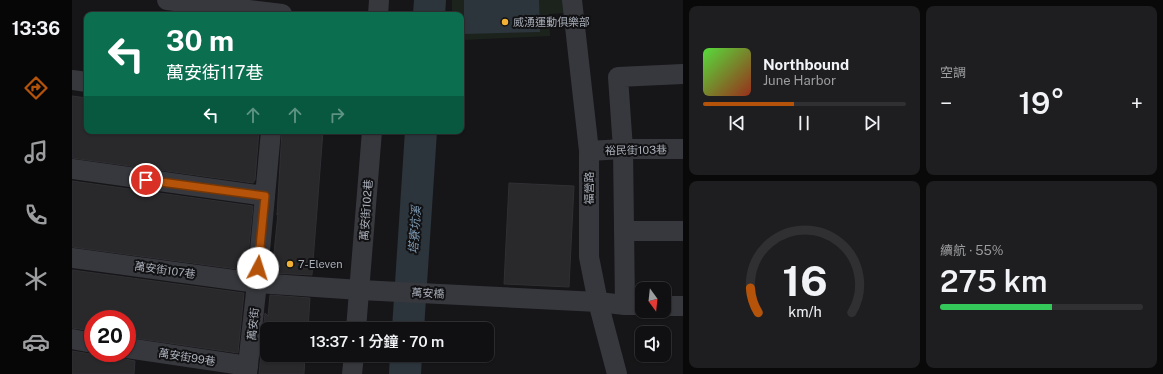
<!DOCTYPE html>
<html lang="zh-TW">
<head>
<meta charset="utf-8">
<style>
	body { margin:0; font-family:"Public Sans","Noto Sans TC",sans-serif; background:#1e1e20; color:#f1f3f6; height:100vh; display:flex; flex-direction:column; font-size:15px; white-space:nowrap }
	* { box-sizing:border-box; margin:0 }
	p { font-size:13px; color:#9c9d9f }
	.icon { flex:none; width:22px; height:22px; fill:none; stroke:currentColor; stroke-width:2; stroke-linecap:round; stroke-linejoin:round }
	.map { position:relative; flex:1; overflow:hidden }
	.side { display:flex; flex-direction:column; gap:6px; padding:6px; background:#09090a; width:480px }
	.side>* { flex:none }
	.banner { position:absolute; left:12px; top:12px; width:380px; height:122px; border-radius:8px; box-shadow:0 1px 3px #0004,0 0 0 1px #303032; background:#0b6e4f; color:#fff; overflow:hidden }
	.needle { width:26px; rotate:165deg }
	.fabs { position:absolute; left:563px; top:282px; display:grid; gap:8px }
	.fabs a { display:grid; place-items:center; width:36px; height:36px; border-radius:8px; background:#101012; box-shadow:0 1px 3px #0004,0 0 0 1px #303032; font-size:20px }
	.speed { position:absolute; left:12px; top:310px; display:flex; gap:8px; font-size:20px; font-weight:700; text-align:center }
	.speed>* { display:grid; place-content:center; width:52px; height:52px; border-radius:50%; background:#101012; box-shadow:0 1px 3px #0004,0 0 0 1px #303032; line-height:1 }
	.speed .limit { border:6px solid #d22; background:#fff; color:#111 }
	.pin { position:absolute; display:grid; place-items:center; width:34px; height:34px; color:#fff; margin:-17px; border:2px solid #fff; border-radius:50%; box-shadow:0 1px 4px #0007 }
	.me { position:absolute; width:44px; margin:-22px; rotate:5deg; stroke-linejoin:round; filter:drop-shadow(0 0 3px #0008) }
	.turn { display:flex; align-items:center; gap:14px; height:84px; padding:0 16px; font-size:18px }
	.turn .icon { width:52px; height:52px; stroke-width:2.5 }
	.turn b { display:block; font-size:28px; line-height:34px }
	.lanes { display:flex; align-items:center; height:38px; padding:0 16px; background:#0003; justify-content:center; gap:20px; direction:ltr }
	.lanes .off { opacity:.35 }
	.big { font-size:30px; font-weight:600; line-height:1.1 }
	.side .widget { flex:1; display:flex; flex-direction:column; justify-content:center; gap:6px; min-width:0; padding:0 14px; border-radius:8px; background:#1e1e20 }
	.side .dial { align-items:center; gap:0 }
	.dial svg { height:104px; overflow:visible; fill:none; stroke:#303032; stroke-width:7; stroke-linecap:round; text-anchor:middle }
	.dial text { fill:#f1f3f6; stroke:none }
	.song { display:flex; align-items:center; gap:12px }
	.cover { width:48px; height:48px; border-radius:6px; background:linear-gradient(135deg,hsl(110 70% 55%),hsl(10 70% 35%)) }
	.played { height:4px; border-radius:2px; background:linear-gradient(90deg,#b45309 45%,#303032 45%) }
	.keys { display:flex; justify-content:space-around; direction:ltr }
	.heat { display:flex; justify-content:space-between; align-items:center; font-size:22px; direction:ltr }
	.charge { height:6px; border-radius:3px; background:linear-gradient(90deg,#34c759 55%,#303032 0) }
	.side .tiles { flex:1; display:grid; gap:6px; grid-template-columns:repeat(2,1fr) }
	.trip { position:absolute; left:188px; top:322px; width:234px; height:40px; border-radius:8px; background:#101012; box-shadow:0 1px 3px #0004,0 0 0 1px #303032; font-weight:600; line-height:40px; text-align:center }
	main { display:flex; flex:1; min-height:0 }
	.dock { display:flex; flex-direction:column; width:72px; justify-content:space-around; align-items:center; background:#060607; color:#9c9d9f }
	.dock .icon { width:28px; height:28px }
	.dock .active { color:#b45309 }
	.dock b { font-size:18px; color:#f1f3f6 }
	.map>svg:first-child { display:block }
	.green { fill:#1c231d }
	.water { fill:#2c353c }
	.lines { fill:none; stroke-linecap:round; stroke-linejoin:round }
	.river { stroke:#2c353c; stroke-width:32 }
	.building { fill:#29292c; stroke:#303034 }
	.minor { stroke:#37383d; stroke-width:20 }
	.route-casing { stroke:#753606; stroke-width:10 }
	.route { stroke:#b45309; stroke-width:7 }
	.poi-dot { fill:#f2b134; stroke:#111113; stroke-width:1.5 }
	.labels { text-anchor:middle; stroke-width:4; stroke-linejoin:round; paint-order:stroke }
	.poi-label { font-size:11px; fill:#a8adb8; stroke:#111113; text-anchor:start }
	.street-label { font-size:11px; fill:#a8adb8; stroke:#111113 }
	.water-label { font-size:12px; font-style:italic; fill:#7f9bb3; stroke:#111113 }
</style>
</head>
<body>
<main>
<nav class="dock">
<b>13:36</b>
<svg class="icon active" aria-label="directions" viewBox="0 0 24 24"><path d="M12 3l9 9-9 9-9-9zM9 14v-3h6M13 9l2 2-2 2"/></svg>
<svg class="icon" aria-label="music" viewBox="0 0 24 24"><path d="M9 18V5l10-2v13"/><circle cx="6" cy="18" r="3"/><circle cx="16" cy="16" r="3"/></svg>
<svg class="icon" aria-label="phone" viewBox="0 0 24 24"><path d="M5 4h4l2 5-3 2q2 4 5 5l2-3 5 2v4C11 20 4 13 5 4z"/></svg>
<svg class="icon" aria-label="climate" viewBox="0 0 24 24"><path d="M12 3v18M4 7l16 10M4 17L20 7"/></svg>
<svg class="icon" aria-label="car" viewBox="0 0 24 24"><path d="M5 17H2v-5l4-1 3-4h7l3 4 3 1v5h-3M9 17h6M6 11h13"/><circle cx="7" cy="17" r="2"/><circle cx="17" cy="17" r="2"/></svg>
</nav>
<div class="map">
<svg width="611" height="374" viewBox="0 0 611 374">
	<rect width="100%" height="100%" fill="#161618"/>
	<path class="green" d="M 380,0 L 493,0 L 495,13 L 477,14 L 478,36 L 392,40 L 392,28 L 389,28 L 389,15 L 380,15 Z"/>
	<path class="water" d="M 392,0 L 467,0 L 468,32 L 392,34 Z"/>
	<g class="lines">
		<g class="river">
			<path d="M 357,15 L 358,0"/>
			<path d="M 336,329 L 349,131"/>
			<path d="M 333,374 L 334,355"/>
		</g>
	</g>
	<g class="building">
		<path d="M 0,96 L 15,98 L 15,131 L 187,131 L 183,180 L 181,183 L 0,158 Z"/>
		<path d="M 210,131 L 251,131 L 240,275 L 200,273 L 206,213 L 205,215 Z"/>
		<path d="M 0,181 L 181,206 L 175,267 L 172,270 L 0,247 Z"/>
		<path d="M 437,183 L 502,186 L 497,287 L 432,284 Z"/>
		<path d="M 0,270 L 172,293 L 166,353 L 55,337 L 55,319 L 21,319 L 21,331 L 0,328 Z"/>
		<path d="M 198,295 L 238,298 L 236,329 L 195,329 L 195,355 L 233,355 L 232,374 L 187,374 L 193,313 L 196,316 Z"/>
		<path d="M 0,351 L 19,354 L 26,353 L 47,356 L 53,359 L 63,361 L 62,374 L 0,374 Z"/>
	</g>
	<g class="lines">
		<g class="minor">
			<path d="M 95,0 L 210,14"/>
			<path d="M 500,0 L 517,151 L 517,257 L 526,302 L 545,374"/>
			<path d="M 306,15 L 307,0"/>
			<path d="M 0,80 L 15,82"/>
			<path d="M 517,151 L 551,149 L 611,149"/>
			<path d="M 0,169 L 193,196"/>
			<path d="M 552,231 L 611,231"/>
			<path d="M 0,258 L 185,283 L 288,290 L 526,302 L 553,305 L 570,305"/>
			<path d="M 553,305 L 551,149 L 546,77 L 611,74"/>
			<path d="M 592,306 L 611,306"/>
			<path d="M 284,329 L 300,131"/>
			<path d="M 0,339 L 21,343"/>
			<path d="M 55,348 L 176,366"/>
			<path d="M 175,374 L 185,283 L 199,131"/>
			<path d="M 280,374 L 282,355"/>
		</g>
	</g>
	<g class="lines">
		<g class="route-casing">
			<path id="route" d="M 74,180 L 193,196 L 186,268"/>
		</g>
		<use href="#route" class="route"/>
	</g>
	<g class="poi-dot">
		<circle cx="433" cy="22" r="4"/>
		<circle cx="218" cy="264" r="4"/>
	</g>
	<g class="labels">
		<g class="poi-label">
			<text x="441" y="26">威湧運動俱樂部</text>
			<text x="226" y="268">7-Eleven</text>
		</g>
		<g class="street-label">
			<text transform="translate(564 150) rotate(-1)" y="4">裕民街103巷</text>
			<text transform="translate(517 188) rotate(-90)" y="4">福營路</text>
			<text transform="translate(294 210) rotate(-86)" y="4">萬安街102巷</text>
			<text transform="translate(93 270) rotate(8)" y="4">萬安街107巷</text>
			<text transform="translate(356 293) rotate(3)" y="4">萬安橋</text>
			<text transform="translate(181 324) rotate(-84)" y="4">萬安街</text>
			<text transform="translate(115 357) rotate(9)" y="4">萬安街99巷</text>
		</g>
		<g class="water-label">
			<text transform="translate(343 230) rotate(-86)" y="4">塔寮坑溪</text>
		</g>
	</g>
</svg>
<div class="fabs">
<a><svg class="needle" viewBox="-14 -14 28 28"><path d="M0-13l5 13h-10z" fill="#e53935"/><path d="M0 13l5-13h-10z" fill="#9c9d9f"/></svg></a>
<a><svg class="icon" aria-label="sound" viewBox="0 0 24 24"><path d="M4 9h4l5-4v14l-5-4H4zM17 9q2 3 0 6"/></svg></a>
</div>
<div class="speed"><div class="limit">20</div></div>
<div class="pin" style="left:74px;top:180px;background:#d93025"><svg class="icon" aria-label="arrive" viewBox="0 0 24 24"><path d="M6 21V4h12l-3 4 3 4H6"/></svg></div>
<svg class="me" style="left:186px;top:268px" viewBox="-20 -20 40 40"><circle r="19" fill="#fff"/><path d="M0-13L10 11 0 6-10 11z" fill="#b45309"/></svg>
<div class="trip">13:37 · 1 分鐘 · 70 m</div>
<div class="banner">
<div class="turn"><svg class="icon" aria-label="left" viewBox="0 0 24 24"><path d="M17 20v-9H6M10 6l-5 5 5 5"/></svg><div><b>30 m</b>萬安街117巷</div></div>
<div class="lanes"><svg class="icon" aria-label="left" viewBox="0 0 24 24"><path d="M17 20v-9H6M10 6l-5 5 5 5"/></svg><svg class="icon off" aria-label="ahead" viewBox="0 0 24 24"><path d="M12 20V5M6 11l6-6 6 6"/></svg><svg class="icon off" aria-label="ahead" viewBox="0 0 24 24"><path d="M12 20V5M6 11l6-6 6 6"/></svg><svg class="icon off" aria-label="right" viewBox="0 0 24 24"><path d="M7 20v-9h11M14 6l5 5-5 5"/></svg></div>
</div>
</div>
<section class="side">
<div class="tiles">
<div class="widget">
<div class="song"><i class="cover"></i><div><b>Northbound</b><p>June Harbor</p></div></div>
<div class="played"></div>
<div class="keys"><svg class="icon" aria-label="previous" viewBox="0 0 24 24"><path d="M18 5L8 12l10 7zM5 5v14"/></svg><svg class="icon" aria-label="pause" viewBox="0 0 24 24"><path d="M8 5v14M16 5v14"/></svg><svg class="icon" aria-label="next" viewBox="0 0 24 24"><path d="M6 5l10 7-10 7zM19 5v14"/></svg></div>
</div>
<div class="widget"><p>空調</p>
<div class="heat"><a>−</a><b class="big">19°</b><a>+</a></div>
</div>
<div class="widget dial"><svg viewBox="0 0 100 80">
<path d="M14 69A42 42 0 1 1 86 69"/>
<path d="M14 69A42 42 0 0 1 8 50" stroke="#b45309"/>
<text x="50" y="56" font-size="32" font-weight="700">16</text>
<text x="50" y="72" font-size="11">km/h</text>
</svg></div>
<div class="widget"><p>續航 · 55%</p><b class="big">275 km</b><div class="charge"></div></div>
</div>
</section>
</main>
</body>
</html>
